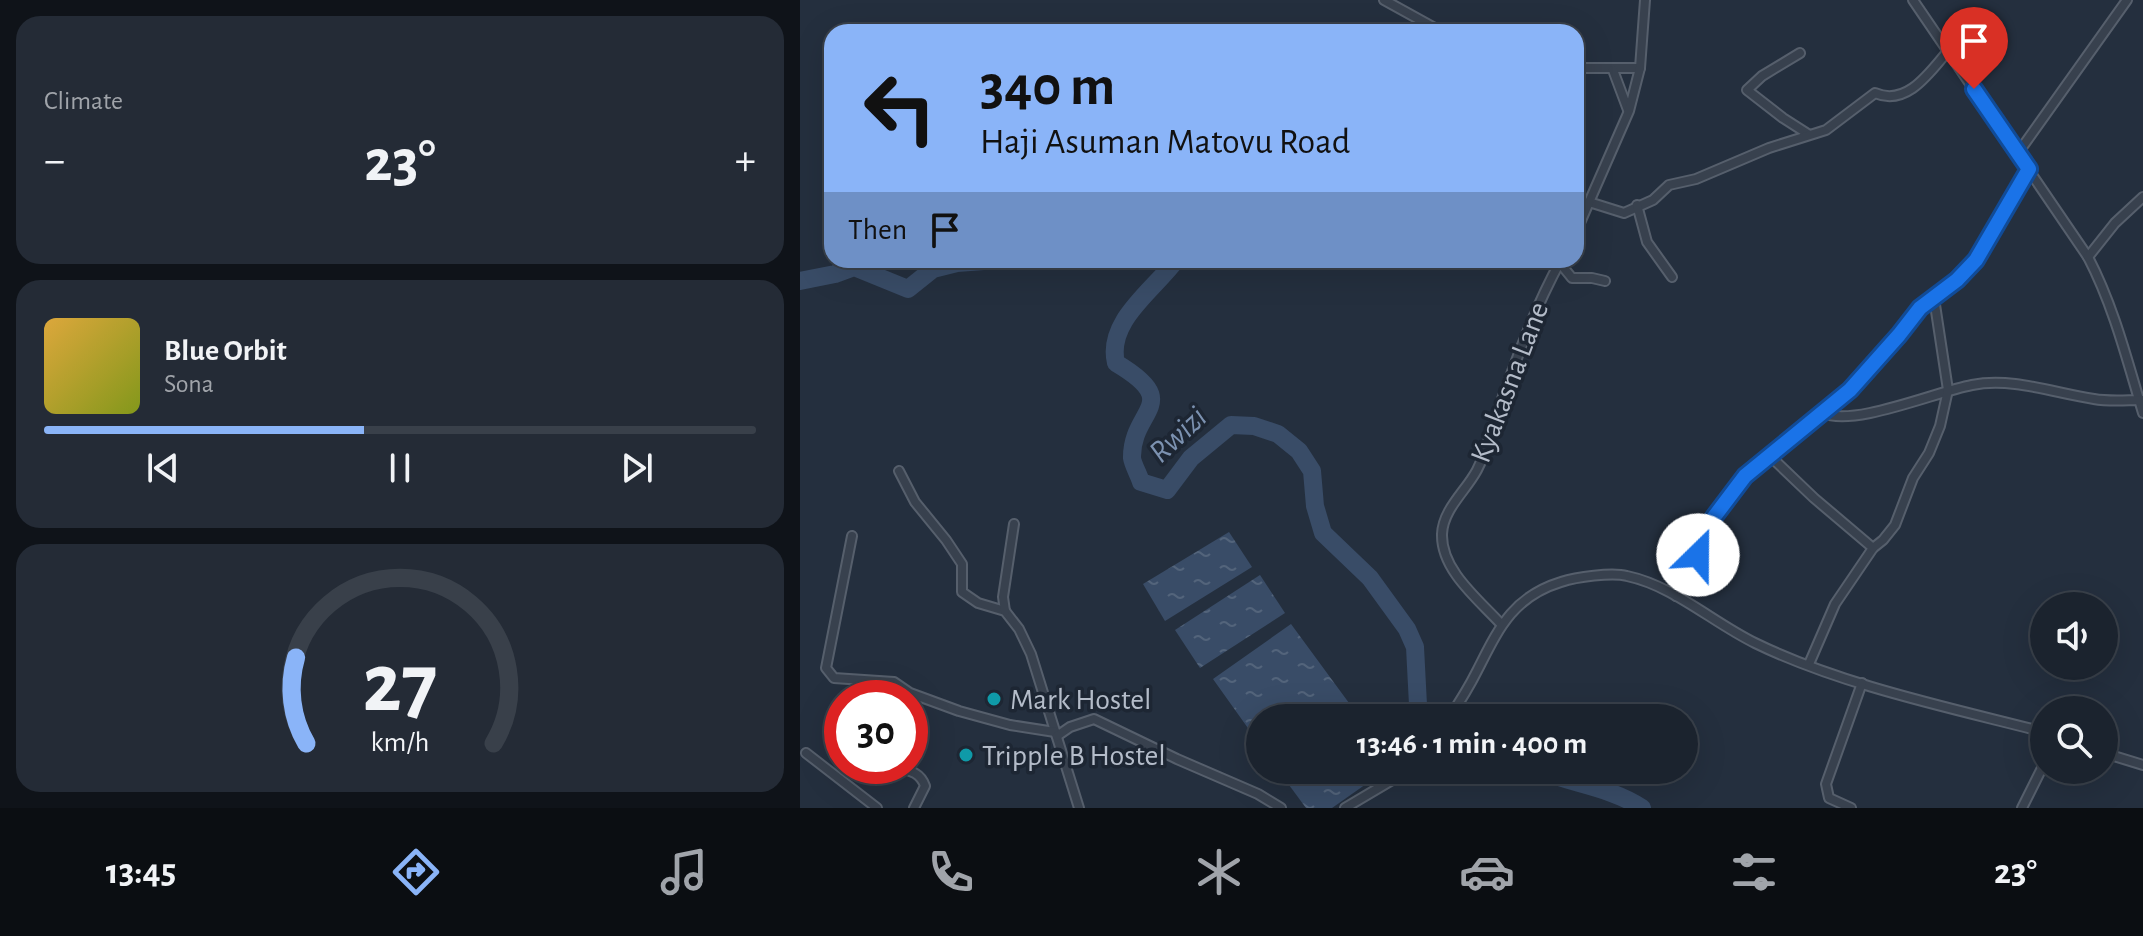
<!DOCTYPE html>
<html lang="en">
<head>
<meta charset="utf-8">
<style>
	body { margin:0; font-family:"Alegreya Sans",sans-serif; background:#242b36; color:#f1f3f6; height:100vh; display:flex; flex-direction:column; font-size:30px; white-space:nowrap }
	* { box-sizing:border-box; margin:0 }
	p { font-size:26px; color:#a0a4aa }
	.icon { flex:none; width:44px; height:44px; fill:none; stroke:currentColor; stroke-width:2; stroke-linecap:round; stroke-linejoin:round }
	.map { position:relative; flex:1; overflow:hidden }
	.details { display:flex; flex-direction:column; gap:16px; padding:16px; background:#0f1319; width:800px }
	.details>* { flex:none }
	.top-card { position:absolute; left:24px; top:24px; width:760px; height:244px; border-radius:24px; box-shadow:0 8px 32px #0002,0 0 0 2px #39404a; background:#8ab4f8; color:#111; overflow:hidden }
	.tools { position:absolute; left:1230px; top:592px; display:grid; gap:16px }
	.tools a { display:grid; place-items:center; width:88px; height:88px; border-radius:50%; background:#1b232e; box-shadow:0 8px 32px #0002,0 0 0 2px #39404a; font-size:40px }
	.speed { position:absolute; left:24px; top:680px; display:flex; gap:16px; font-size:40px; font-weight:700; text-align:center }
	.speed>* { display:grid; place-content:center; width:104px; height:104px; border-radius:50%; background:#1b232e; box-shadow:0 8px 32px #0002,0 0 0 2px #39404a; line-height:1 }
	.speed .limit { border:12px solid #d22; background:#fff; color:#111 }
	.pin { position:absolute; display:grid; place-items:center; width:68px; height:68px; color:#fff; margin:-82px -34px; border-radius:50% 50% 50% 0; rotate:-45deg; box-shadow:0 0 8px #0007 }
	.pin .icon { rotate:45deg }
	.me { position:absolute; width:88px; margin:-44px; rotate:23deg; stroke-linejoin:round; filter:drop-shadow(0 0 6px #0008) }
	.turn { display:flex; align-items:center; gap:28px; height:168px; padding:0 24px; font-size:36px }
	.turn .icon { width:104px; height:104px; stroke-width:2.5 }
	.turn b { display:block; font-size:56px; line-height:68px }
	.then { display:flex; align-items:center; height:76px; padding:0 24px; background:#0003; gap:16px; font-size:30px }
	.big { font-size:60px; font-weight:700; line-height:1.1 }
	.details .tile { flex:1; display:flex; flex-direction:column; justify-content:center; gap:12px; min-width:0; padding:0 28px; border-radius:24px; background:#242b36 }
	.details .dial { align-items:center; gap:0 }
	.dial svg { height:208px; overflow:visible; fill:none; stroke:#39404a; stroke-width:7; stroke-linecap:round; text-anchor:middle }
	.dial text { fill:#f1f3f6; stroke:none }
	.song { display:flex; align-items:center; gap:24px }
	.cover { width:96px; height:96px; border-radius:12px; background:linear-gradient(135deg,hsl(40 70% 55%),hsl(70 70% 35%)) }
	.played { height:8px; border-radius:4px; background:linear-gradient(90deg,#8ab4f8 45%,#39404a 45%) }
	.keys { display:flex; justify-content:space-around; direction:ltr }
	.heat { display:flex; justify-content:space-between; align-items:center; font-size:44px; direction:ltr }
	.trip { position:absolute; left:446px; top:704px; width:452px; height:80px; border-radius:40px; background:#1b232e; box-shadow:0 8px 32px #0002,0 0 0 2px #39404a; font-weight:700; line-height:80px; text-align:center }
	.menu { display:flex; height:128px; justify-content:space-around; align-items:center; background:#0b0e12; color:#a0a4aa }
	.menu .icon { width:56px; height:56px }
	.menu .active { color:#8ab4f8 }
	.menu b { font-size:36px; color:#f1f3f6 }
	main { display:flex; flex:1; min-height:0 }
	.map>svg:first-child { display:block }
	.water { fill:url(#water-ripples) }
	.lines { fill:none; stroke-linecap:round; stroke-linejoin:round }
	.river { stroke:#394c67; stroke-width:18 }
	.minor-casing { stroke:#565f6c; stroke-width:12 }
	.minor { stroke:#38414e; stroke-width:8 }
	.route-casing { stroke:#114b97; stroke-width:20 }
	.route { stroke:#1a73e8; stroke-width:14 }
	.culture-dot { fill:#0f9aa8; stroke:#1d2633; stroke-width:3 }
	.labels { text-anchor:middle; stroke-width:7; stroke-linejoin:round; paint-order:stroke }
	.street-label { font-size:30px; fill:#b4bcc9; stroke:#1d2633 }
	.poi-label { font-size:30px; fill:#b4bcc9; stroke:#1d2633; text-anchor:start }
	.water-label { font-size:32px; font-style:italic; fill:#7c92b1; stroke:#1d2633 }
</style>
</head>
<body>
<main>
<section class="details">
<div class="tile"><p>Climate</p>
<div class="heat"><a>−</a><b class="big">23°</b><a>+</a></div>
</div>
<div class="tile">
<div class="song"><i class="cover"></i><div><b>Blue Orbit</b><p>Sona</p></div></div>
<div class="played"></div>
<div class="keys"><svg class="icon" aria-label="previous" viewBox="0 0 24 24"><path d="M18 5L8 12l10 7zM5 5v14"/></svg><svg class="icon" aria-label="pause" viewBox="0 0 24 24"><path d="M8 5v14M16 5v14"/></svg><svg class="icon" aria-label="next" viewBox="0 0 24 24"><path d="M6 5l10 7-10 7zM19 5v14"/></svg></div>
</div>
<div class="tile dial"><svg viewBox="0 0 100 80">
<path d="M14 69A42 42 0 1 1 86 69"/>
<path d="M14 69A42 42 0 0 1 10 36" stroke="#8ab4f8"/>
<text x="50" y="56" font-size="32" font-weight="700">27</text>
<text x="50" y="72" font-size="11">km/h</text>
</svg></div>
</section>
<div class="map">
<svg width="1343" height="808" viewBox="0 0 1343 808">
	<defs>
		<pattern id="water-ripples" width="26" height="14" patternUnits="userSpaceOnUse" patternTransform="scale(2)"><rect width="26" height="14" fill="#394c67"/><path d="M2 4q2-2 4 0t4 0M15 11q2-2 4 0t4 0" fill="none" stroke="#53647b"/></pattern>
	</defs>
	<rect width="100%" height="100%" fill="#242f3e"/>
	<g class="water">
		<path d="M 429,532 L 452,567 L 365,621 L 343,584 Z"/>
		<path d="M 460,575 L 485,613 L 400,668 L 375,630 Z"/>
		<path d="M 491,624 L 560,718 L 460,718 L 460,745 L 413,679 Z"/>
		<path d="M 478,770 L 586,770 L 532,808 L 506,808 Z"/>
	</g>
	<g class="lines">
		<g class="river">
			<path d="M 376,260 C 354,290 306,321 316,363 C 385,404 331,409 332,458 C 333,465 339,475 341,482 L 367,490 L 391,458 L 431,425 L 454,426 L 478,434 L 499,451 L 512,471 L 515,506 L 523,533 L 570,578 L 607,629 L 615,647 L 618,705 L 628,718"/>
			<path d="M 0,281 L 35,274 L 54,267 L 108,289 L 133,269 L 157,263 L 197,260"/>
			<path d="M 738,770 C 773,784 810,787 842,808"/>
		</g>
		<g class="minor-casing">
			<g id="minor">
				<path d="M 584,0 L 642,32"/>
				<path d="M 1113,0 L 1288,257 C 1314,307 1327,360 1343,413"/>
				<path d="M 1000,53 L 962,76 L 947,90 L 983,118 L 1008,134"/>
				<path d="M 776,68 L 840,68"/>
				<path d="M 813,70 L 828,110"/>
				<path d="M 1218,153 L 1327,0"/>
				<path d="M 789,202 L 824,213 L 853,200 L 869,185 L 896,179 L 969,148 L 1026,130 L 1075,93 C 1107,107 1130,72 1148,51"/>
				<path d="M 837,205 L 847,242 L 872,277"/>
				<path d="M 776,232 L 829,111 L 840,68 L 845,0"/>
				<path d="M 1288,257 L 1315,223 L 1343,197"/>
				<path d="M 759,262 L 772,278 L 792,278 L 805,281"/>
				<path d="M 1023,413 C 1054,427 1135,392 1172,385 C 1212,377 1254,393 1294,399 C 1310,402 1327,400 1343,400"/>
				<path d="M 969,455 L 1014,498 L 1073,548 L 1035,604 L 1009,664"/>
				<path d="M 99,471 L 115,502 L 146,540 L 162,564 L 162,592 L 178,603 L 205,611 L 219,629 L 231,654 L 279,808"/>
				<path d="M 52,536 L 26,668 L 34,678 L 94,682 L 110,693 L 159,711 L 210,725 L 255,732"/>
				<path d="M 1073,548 L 1083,540 L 1095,525 L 1113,478 L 1129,453 L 1140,426 L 1148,390 L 1134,298"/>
				<path d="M 876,596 L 886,579 L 914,517 L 945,476 L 1050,390 L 1099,335 L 1120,308 L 1157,280 L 1176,260 L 1229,169"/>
				<path d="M 205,611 L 203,597 L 214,524"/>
				<path d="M 701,624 C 678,599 641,570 642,534 C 643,509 666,491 677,470 C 687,451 690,432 697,413 C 716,360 734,309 761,260"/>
				<path d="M 649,718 C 659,703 669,687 677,671 C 698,630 712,597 761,582 C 776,577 812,572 827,576 C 874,586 912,622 955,643 C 1041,685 1151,708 1244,732"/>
				<path d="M 257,736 L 270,727 L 294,719 L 377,759 L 458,794 L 481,808"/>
				<path d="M 6,753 L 77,808"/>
				<path d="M 1304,753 L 1343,765"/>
				<path d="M 93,766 C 107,770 120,771 125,786 L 114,808"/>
				<path d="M 545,808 L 609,770"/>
				<path d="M 1051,808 L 1029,798 L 1026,784 L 1062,683"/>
				<path d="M 1222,808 L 1244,764"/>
			</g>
		</g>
		<use href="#minor" class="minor"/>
	</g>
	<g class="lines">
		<g class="route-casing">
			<path id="route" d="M 898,555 L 914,517 L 945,476 L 1050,390 L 1099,335 L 1120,308 L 1157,280 L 1176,260 L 1229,169 L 1174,89"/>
		</g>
		<use href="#route" class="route"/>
	</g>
	<g class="culture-dot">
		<circle cx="194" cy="699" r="8"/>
		<circle cx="166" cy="755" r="8"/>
	</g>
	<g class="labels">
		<g class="street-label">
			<text transform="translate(709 382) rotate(-69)" y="10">Kyakasna Lane</text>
		</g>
		<g class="poi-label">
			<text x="210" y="709">Mark Hostel</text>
			<text x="182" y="765">Tripple B Hostel</text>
		</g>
		<g class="water-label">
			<text transform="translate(377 434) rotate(-43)" y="11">Rwizi</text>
		</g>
	</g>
</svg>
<div class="tools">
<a><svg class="icon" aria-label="sound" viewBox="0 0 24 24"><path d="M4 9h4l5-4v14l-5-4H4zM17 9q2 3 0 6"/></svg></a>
<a><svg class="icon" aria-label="search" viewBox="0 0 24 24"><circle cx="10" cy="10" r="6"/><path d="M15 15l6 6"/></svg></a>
</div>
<div class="speed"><div class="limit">30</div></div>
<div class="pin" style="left:1174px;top:89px;background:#d93025"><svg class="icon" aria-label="arrive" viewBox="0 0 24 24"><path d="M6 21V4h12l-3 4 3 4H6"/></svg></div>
<svg class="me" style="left:898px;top:555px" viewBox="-20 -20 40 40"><circle r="19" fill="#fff"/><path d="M0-13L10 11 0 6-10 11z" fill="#1a73e8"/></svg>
<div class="trip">13:46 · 1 min · 400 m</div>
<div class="top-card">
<div class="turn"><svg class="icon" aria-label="left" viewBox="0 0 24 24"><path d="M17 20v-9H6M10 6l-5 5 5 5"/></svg><div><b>340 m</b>Haji Asuman Matovu Road</div></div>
<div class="then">Then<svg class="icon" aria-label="arrive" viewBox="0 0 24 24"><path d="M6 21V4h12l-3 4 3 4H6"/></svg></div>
</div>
</div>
</main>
<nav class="menu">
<b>13:45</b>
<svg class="icon active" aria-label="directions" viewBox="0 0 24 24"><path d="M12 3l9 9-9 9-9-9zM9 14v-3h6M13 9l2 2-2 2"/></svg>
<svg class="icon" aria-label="music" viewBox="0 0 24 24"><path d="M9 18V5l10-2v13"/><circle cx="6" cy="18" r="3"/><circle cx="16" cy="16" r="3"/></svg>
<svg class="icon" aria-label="phone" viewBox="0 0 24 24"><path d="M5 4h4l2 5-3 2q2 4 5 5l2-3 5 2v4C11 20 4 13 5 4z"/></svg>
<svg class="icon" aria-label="climate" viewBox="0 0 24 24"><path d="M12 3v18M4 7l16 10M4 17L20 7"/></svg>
<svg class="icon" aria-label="car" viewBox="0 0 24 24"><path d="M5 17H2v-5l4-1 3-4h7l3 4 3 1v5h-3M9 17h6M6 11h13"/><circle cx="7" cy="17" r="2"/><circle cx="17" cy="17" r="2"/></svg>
<svg class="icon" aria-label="filters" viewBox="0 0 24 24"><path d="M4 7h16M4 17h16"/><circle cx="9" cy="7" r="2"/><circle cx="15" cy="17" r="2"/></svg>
<b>23°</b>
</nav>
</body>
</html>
